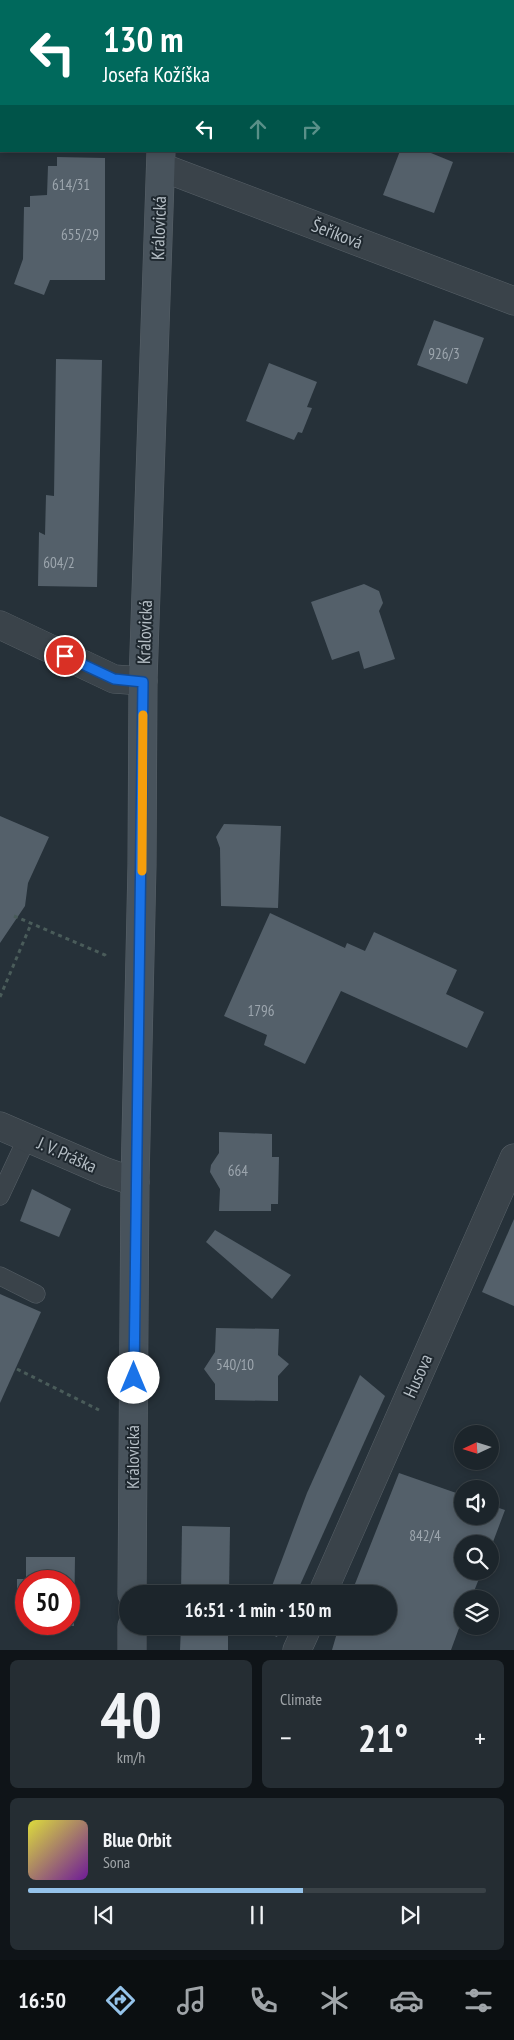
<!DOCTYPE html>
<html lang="en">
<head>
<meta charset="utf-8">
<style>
	body { margin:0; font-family:"PT Sans Narrow",sans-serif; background:#252d33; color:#f1f3f6; height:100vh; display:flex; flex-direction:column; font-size:19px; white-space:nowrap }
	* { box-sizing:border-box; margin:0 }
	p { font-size:16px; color:#a0a5a9 }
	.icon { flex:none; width:28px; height:28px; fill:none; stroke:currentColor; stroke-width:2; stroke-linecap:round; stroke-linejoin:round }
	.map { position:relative; height:1650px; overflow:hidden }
	.drawer { display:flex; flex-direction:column; gap:10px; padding:10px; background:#0f1418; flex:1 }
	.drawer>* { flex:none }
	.hud { position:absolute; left:0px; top:0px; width:515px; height:152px; box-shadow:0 2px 8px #0003,0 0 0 1px #3a4247; background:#00695c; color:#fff; overflow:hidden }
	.needle { width:32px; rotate:266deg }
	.fabs { position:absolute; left:454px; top:1425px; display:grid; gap:10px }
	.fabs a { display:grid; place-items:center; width:45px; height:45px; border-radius:50%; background:#1c252b; box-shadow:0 2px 8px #0003,0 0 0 1px #3a4247; font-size:25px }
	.speed { position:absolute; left:15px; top:1570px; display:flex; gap:10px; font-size:25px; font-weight:700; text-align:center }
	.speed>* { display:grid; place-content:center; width:65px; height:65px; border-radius:50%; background:#1c252b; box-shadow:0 2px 8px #0003,0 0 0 1px #3a4247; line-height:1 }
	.speed .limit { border:8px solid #d22; background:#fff; color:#111 }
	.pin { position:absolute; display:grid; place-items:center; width:42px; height:42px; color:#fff; margin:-21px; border:2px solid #fff; border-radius:50%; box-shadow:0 1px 5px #0007 }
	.me { position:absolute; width:55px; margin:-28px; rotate:0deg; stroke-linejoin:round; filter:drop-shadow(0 0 4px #0008) }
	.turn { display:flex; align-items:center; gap:18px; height:105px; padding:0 20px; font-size:22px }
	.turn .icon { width:65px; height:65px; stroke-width:2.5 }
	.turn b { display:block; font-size:35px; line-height:42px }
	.lanes { display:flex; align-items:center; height:48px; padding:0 20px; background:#0003; justify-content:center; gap:25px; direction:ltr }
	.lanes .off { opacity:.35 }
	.big { font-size:38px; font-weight:600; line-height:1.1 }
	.drawer .tile { flex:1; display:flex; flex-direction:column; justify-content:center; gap:8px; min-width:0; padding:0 18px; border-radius:8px; background:#252d33 }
	.drawer .dial { align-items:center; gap:0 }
	.dial b { font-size:65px; line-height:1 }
	.song { display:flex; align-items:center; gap:15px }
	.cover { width:60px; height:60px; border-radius:8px; background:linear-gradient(135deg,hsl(60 70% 55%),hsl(280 70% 35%)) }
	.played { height:5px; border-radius:2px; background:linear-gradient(90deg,#95c3ea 60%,#3a4247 60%) }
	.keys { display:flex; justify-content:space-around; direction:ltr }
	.heat { display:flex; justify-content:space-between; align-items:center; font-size:28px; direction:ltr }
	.drawer .tiles { flex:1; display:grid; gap:10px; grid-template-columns:1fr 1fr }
	.tile:last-child { grid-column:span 2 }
	.trip { position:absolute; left:119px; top:1585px; width:278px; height:50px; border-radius:25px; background:#1c252b; box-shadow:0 2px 8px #0003,0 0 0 1px #3a4247; font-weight:600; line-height:50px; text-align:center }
	.tab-bar { display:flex; height:80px; justify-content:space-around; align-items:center; background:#0b0f11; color:#a0a5a9 }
	.tab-bar .icon { width:35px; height:35px }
	.tab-bar .current { color:#95c3ea }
	.tab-bar b { font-size:22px; color:#f1f3f6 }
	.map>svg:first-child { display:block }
	.building { fill:#54606a; fill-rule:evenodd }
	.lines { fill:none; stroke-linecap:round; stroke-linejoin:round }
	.service-casing { stroke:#586168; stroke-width:19 }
	.minor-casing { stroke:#586168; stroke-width:29 }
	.secondary-casing { stroke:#586168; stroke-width:29 }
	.path { stroke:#4a5c5a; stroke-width:3; stroke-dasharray:4 4; stroke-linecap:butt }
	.service { stroke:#3a434a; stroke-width:18 }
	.minor { stroke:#3a434a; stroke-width:28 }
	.secondary { stroke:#48535c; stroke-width:28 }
	.route-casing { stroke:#114b97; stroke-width:12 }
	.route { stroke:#1a73e8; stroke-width:9 }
	.slow { stroke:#f59e0b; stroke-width:9 }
	.labels { text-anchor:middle; stroke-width:4; stroke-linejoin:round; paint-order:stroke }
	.number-label { font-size:15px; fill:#9da6ae }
	.street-label { font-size:18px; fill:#b5bec5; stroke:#1f282f }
</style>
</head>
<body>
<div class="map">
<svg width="514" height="1650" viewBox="0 0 514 1650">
	<rect width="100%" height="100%" fill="#263139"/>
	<g class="building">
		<path d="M 400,151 L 426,151 L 453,162 L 434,213 L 383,195 Z"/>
		<path d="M 57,157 L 105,158 L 105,280 L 50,280 L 44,295 L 14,284 L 23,259 L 24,207 L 30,207 L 30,196 L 47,195 L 48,166 L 57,166 Z"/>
		<path d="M 434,320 L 484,338 L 467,384 L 417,365 Z"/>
		<path d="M 56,359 L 102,360 L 97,587 L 38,586 L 39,532 L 45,535 L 46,495 L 54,496 Z"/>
		<path d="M 269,363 L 317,382 L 307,407 L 312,408 L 302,433 L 298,432 L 294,440 L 246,421 Z"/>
		<path d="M 364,584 L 379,591 L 383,603 L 379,611 L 395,659 L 364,669 L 359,651 L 332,660 L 311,602 Z"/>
		<path d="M 0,816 L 49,837 L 28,883 L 25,906 L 0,943 Z"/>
		<path d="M 224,824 L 281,826 L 278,908 L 221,906 L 220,848 L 216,837 Z"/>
		<path d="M 270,913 L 345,948 L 347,943 L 365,951 L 374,932 L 457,970 L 446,994 L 484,1012 L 467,1048 L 341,991 L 305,1064 L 264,1045 L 267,1035 L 224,1016 Z"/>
		<path d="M 219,1132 L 272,1134 L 272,1157 L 279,1157 L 278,1204 L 271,1204 L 271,1211 L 219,1211 L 220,1189 L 210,1172 L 211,1165 L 219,1153 Z"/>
		<path d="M 32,1189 L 71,1209 L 59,1237 L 20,1221 Z"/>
		<path d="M 514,1219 L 514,1306 L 482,1292 Z"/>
		<path d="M 215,1230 L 291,1275 L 272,1299 L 206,1242 Z"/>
		<path d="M 0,1294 L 41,1312 L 0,1403 Z"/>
		<path d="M 216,1328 L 279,1329 L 278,1355 L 289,1364 L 278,1376 L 278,1401 L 215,1400 L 215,1384 L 204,1369 L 215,1352 Z"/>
		<path d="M 360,1375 L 385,1396 L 296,1594 L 269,1594 L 307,1493 Z"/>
		<path d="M 399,1473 L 462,1495 L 462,1516 L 490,1516 L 490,1505 L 505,1510 L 490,1550 L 490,1544 L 462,1544 L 462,1571 L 482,1571 L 471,1599 L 462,1599 L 462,1620 L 451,1650 L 332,1650 L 339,1626 L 388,1626 L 388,1594 L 351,1594 Z"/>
		<path d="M 182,1526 L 230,1527 L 229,1594 L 181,1594 Z"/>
		<path d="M 26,1557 L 75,1557 L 74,1626 L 25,1625 L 25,1610 L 17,1610 L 17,1579 L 26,1579 ZM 26,1581 L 69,1581 L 69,1624 L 26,1624 Z"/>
		<path d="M 181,1626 L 228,1626 L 228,1650 L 180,1650 Z"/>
		<path d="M 256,1626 L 281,1626 L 277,1637 L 256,1628 Z"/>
	</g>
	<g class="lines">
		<g class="service-casing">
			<g id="service">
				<path d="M 0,1196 L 27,1138"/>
				<path d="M 0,1276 L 36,1294"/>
			</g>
		</g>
		<g class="minor-casing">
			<g id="minor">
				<path d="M 161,167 L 514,301"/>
				<path d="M 0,625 L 114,679 L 143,681"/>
				<path d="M 0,1126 L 106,1172 L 135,1182"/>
				<path d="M 322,1594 L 514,1158"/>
				<path d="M 297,1650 L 308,1626"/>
			</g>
		</g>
		<g class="secondary-casing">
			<g id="secondary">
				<path d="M 163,1 L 163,0"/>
				<path d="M 132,1594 L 135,1182 L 142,865 L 143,681 L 161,151"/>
				<path d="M 132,1650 L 132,1626"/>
			</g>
		</g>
		<g class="path">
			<path d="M 14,916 L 105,955 L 107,958"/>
			<path d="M 0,997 L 31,924"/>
			<path d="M 17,1369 L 99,1410"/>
		</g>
		<use href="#service" class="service"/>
		<use href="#minor" class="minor"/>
		<use href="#secondary" class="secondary"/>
	</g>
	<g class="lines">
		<g class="route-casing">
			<path id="route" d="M 65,656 L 114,679 L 143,682 L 134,1378"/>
		</g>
		<use href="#route" class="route"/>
		<path class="slow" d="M 142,871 L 143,715"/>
	</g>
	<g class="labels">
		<g class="number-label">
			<text x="71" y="190">614/31</text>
			<text x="80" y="240">655/29</text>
			<text x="444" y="359">926/3</text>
			<text x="59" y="568">604/2</text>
			<text x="261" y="1016">1796</text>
			<text x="238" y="1176">664</text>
			<text x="235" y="1370">540/10</text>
			<text x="425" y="1541">842/4</text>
		</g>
		<g class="street-label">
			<text transform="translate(159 228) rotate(-88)" y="6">Královická</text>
			<text transform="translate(337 234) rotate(21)" y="6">Šeříková</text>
			<text transform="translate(145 632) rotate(-88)" y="6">Královická</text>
			<text transform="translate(67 1155) rotate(24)" y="6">J. V. Práška</text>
			<text transform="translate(418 1376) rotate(-66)" y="6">Husova</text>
			<text transform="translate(133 1457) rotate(-90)" y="6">Královická</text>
		</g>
	</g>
</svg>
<div class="fabs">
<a><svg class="needle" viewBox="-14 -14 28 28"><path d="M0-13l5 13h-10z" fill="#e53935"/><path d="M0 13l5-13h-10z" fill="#a0a5a9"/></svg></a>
<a><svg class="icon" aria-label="sound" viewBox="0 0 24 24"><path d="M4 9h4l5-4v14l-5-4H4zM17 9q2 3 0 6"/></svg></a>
<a><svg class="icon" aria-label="search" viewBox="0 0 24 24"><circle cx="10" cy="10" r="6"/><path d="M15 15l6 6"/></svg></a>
<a><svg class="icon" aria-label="layers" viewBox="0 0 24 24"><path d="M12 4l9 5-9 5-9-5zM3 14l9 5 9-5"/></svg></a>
</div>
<div class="speed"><div class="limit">50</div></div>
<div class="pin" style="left:65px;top:656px;background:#d93025"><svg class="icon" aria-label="arrive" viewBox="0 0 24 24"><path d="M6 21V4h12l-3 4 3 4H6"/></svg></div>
<svg class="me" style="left:134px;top:1378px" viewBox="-20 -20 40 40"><circle r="19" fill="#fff"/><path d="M0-13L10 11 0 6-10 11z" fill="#1a73e8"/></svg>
<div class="trip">16:51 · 1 min · 150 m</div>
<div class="hud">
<div class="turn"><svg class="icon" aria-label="left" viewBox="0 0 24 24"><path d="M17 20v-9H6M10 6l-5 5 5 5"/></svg><div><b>130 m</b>Josefa Kožíška</div></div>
<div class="lanes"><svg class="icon" aria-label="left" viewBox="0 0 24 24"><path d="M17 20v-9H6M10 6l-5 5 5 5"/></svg><svg class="icon off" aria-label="ahead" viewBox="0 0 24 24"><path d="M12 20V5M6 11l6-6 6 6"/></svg><svg class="icon off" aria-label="right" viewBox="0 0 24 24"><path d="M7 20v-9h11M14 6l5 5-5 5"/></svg></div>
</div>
</div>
<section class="drawer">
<div class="tiles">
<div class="tile dial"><b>40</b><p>km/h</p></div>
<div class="tile"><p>Climate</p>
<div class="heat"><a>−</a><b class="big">21°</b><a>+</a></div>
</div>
<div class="tile">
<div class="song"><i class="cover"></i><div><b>Blue Orbit</b><p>Sona</p></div></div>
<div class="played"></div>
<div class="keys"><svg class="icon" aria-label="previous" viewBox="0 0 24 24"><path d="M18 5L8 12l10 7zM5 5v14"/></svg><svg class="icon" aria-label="pause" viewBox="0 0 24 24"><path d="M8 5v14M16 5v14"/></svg><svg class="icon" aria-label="next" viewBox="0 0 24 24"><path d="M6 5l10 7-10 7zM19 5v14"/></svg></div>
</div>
</div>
</section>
<nav class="tab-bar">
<b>16:50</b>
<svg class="icon current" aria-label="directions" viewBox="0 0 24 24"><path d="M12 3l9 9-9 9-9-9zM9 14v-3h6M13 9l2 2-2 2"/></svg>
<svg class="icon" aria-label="music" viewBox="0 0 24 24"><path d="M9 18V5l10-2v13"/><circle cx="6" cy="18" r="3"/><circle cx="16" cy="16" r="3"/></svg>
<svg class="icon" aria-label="phone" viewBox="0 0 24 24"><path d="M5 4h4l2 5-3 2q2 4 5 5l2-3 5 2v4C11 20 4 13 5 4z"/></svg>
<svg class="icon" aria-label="climate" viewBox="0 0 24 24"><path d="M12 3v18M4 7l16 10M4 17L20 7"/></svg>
<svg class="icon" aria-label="car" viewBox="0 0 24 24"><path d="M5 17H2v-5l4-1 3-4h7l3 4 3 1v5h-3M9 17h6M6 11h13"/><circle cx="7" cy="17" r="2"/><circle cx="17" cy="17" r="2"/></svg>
<svg class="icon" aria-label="filters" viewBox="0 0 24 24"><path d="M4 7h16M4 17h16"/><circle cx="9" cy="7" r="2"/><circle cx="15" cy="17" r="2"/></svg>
</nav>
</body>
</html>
